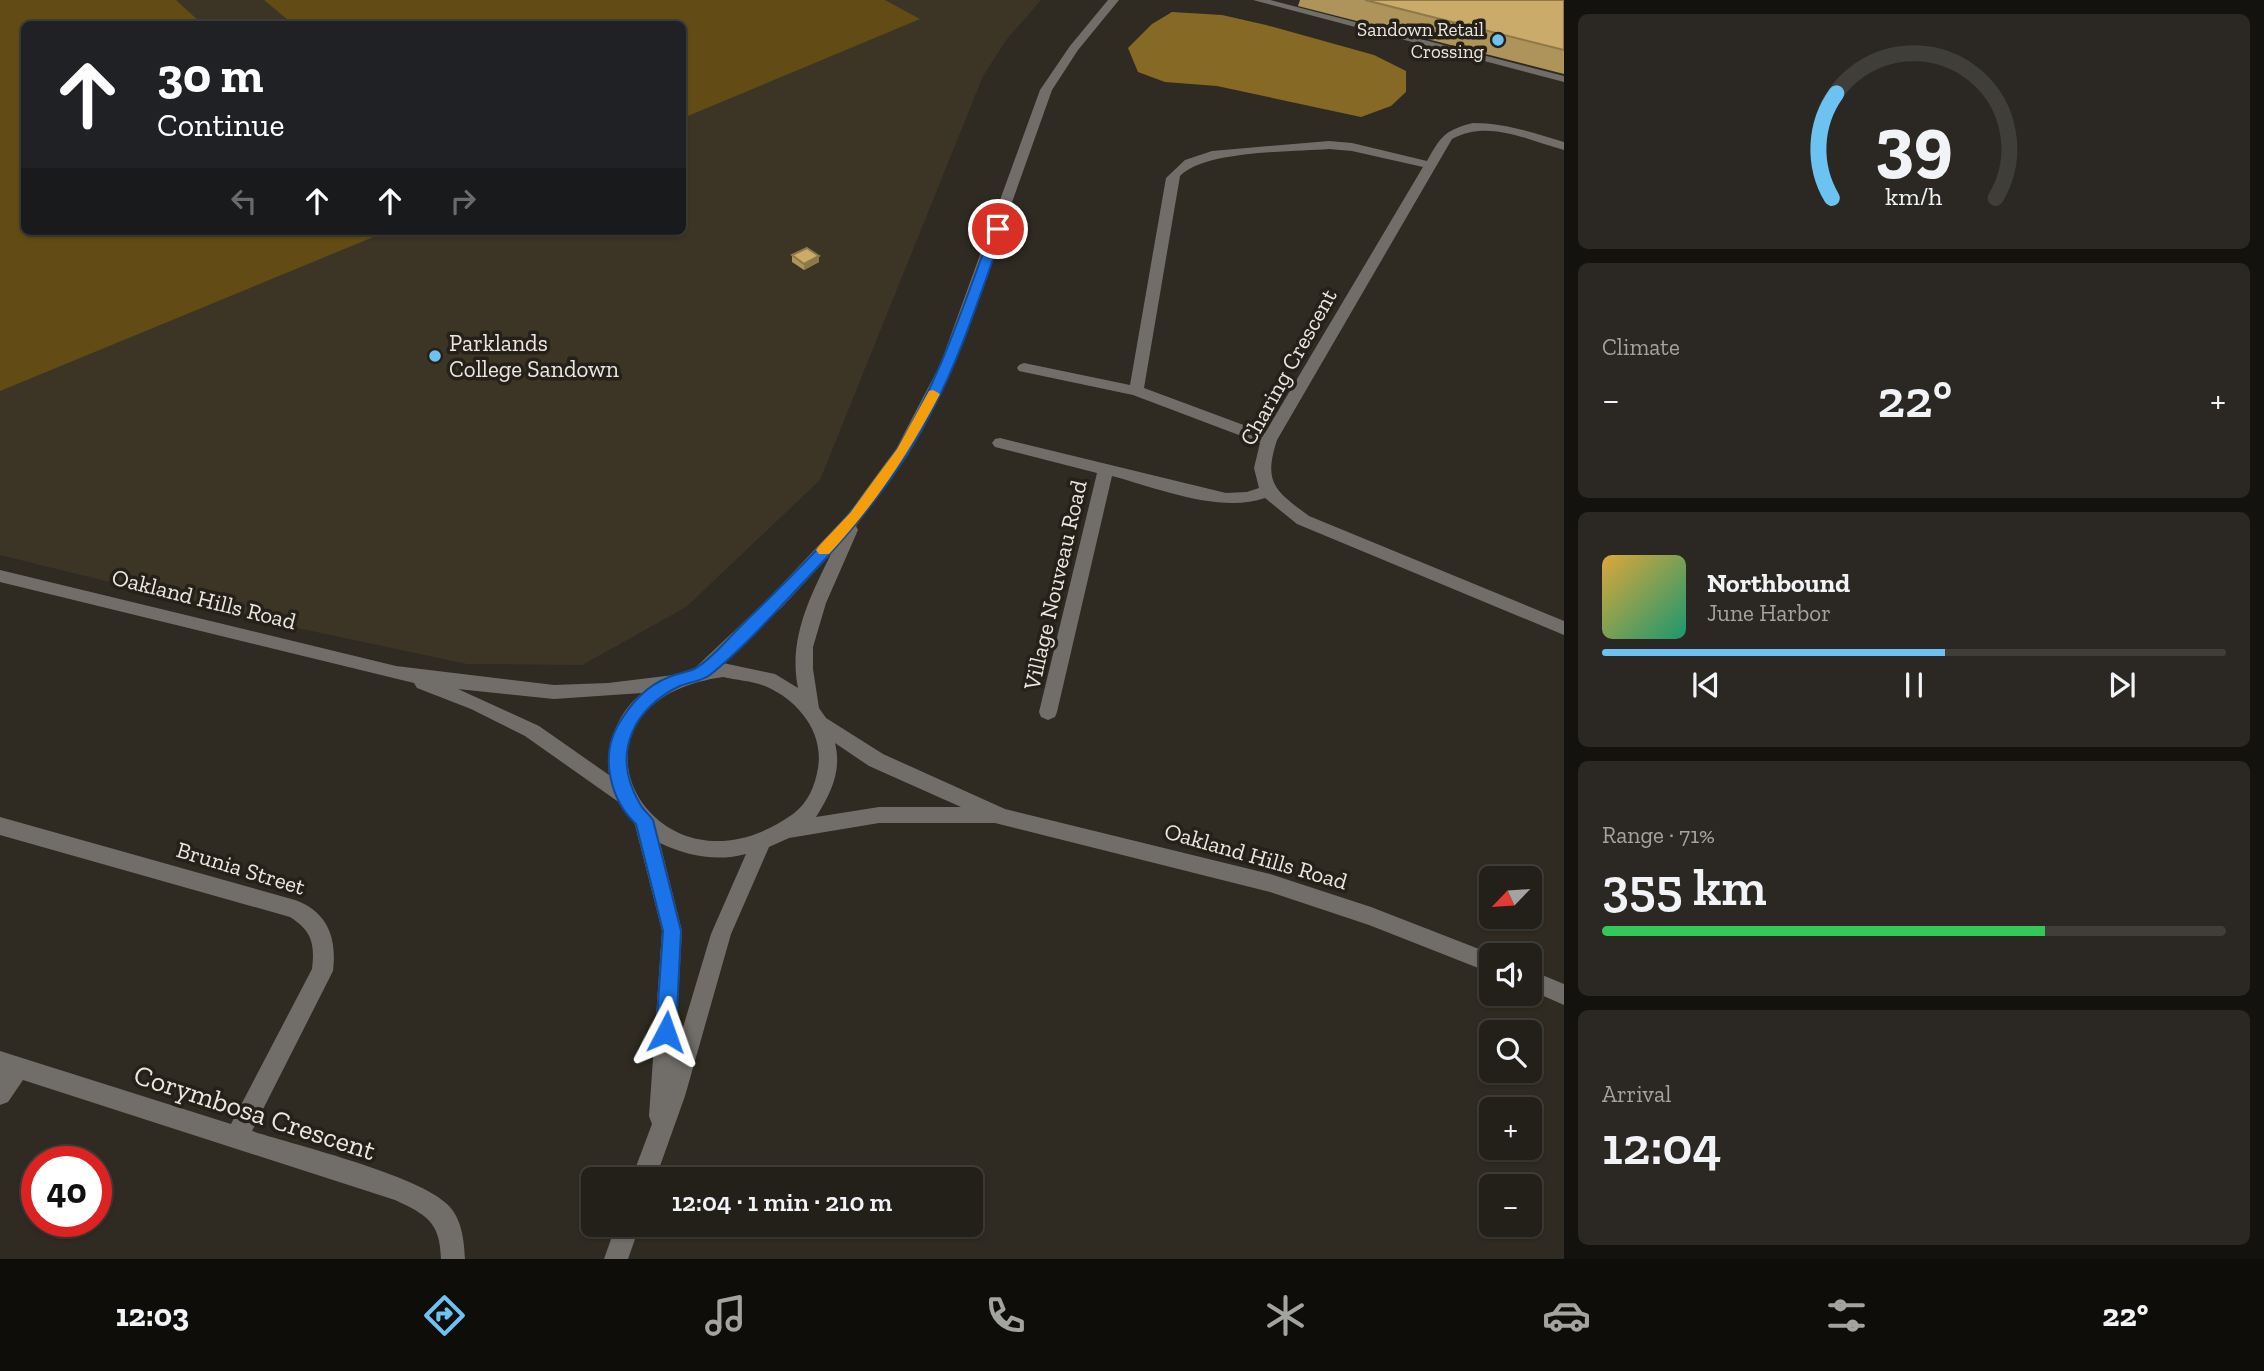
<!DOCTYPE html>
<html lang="en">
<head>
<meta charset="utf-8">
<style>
	body { margin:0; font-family:"Zilla Slab",serif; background:#2b2823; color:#f1f3f6; height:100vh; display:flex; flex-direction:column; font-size:26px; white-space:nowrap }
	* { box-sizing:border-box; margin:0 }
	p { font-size:23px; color:#a3a3a2 }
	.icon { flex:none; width:38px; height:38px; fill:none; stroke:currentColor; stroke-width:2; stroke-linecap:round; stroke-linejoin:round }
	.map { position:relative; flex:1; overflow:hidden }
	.side { display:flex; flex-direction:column; gap:14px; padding:14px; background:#13120e; width:700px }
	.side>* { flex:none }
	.guide { position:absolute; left:21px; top:21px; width:665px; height:214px; border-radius:10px; box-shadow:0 2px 5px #0004,0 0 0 2px #403e39; background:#202124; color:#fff; overflow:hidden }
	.needle { width:46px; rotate:245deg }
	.fabs { position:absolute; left:1479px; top:866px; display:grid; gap:14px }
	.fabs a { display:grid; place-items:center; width:63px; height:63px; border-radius:10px; background:#23201a; box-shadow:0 2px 5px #0004,0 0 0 2px #403e39; font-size:35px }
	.speed { position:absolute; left:21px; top:1146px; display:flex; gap:14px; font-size:35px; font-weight:700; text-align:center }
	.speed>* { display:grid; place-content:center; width:91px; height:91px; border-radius:50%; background:#23201a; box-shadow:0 2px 5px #0004,0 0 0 2px #403e39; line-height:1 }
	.speed .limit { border:10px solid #d22; background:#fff; color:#111 }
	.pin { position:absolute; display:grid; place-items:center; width:60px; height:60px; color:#fff; margin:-30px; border:4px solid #fff; border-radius:50%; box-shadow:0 2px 7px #0007 }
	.me { position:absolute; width:77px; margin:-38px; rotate:4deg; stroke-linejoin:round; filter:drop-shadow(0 0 5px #0008) }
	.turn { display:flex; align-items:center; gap:24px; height:147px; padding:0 21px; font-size:32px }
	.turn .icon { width:91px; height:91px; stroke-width:2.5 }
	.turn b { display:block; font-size:49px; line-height:60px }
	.lanes { display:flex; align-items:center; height:66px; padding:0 21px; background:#0003; justify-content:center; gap:35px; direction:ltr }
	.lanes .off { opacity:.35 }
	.big { font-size:52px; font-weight:600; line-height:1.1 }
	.side .card { flex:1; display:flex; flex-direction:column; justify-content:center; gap:10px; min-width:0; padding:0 24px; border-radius:10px; background:#2b2823 }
	.side .dial { align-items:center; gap:0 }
	.dial svg { height:182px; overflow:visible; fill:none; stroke:#403e39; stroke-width:7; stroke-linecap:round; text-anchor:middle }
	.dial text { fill:#f1f3f6; stroke:none }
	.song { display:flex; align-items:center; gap:21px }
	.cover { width:84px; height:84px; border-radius:10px; background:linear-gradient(135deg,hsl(40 70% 55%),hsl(160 70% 35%)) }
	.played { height:7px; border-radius:4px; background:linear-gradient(90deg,#6cc3f2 55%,#403e39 55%) }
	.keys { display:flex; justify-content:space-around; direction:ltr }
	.heat { display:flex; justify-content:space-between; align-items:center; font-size:38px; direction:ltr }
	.charge { height:10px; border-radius:5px; background:linear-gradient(90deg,#34c759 71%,#403e39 0) }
	.trip { position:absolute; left:581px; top:1167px; width:402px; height:70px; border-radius:10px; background:#23201a; box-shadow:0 2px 5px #0004,0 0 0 2px #403e39; font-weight:600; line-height:70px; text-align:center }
	.tabs { display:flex; height:112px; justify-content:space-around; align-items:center; background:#0e0d0a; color:#a3a3a2 }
	.tabs .icon { width:49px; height:49px }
	.tabs .active { color:#6cc3f2 }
	.tabs b { font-size:32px; color:#f1f3f6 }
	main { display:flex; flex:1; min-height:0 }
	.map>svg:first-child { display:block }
	.built { fill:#3c3526; fill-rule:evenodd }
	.green { fill:#624b14 }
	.water { fill:#876926 }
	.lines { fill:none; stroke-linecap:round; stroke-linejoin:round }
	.minor { fill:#716e6a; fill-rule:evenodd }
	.wall { fill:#ae935a }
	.shaded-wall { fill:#8d784a }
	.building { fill:#caab69; stroke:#8d784a; stroke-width:2 }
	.route { fill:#1a73e8; stroke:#114b97; stroke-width:2 }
	.slow { fill:#f59e0b }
	.poi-dot { fill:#6cc3f2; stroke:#252119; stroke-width:2.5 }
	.labels { text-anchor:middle; stroke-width:7; stroke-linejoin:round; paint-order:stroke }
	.far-poi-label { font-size:19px; fill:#eae7e2; stroke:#252119; text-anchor:end }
	.poi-label { font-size:23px; fill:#eae7e2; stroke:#252119; text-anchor:start }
	.street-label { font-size:23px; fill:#eae7e2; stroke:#252119 }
	.near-street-label { font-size:28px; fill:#eae7e2; stroke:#252119 }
</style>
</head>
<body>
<main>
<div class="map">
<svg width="1564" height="1259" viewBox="0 0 1564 1259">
	<rect width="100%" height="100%" fill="#2f2b22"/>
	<path class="built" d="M 0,0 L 1041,0 L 1007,39 L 983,76 L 820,480 L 686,607 L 582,665 L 467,664 L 288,626 L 0,555 ZM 24,24 L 682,24 L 682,231 L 24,231 Z"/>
	<g class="green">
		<path d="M 0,0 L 176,0 L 202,24 L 24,24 L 24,231 L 388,231 L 0,391 Z"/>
		<path d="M 264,0 L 885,0 L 920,19 L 683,118 L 682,24 L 293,24 Z"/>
	</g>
	<path class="water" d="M 1172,12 L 1222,15 L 1266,25 L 1374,55 L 1406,71 L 1406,92 L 1391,106 L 1361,117 L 1217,86 L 1165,82 L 1138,72 L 1128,48 L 1152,24 Z"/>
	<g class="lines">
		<g class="minor">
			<path d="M 1108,0 L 1119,0 L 1078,50 L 1052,90 L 954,365 L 908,455 L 856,526 L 858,530 L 826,603 L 813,647 L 813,669 L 819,708 L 826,718 L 883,754 L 1005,809 L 1270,874 L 1371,907 L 1497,956 L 1491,956 L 1491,973 L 1369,925 L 1270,892 L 995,823 L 879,823 L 789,838 L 769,847 L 731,934 L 685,1096 L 655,1180 L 631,1180 L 652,1124 L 649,1116 L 662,931 L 635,825 L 620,803 L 525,736 L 471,709 L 417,688 L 414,683 L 0,582 L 0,570 L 396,666 L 554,685 L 608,683 L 674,675 L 695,668 L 770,597 L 849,513 L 896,449 L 940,365 L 1040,90 L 1070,46 ZM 831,554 C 810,597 788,639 798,688 L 775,674 L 723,663 L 782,607 ZM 723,677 C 736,680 752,681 765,686 C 798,700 824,732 818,768 C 815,786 808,803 793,814 C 652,915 540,703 723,677 ZM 458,689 L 554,699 L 642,693 C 617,713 606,744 609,775 L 539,726 ZM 835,743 L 869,766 L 961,807 L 879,807 L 816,817 C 831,793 842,771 835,743 ZM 660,843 C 687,856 717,862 746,854 L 711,934 L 675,1054 L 682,931 Z"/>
			<path d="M 1253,0 L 1270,0 L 1564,76 L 1564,82 Z"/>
			<path d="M 1473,123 C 1505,123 1534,133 1564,142 L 1564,150 C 1527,140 1488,119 1452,139 L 1277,440 C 1263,483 1275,491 1309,516 L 1564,621 L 1564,635 L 1297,524 L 1265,498 C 1221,514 1157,488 1112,476 L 1057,712 L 1055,717 L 1048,720 L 1041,717 L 1039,712 L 1097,473 L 995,447 L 992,443 L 995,439 L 1000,438 L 1226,493 L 1247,492 L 1259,488 L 1254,468 L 1260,443 L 1133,395 L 1019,371 L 1017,368 L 1019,365 L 1024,363 L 1130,385 L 1166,178 L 1185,160 L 1212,151 L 1329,141 L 1352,143 L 1427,161 C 1441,136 1445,130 1473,123 ZM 1329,149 L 1352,151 L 1423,167 L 1265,433 L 1144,388 L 1180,176 C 1205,150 1293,152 1329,149 Z"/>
			<path d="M 0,817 L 295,900 C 328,912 337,938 333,971 L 252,1131 C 296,1145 418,1175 447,1204 C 462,1218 464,1240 465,1259 L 441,1259 C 440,1222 427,1215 395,1200 L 23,1080 L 8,1102 L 0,1105 L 0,1051 L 231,1124 L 312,969 C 315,944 312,931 290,917 L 0,835 Z"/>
			<path d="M 1530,970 L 1564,984 L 1564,1005 L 1530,990 Z"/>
			<path d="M 616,1225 L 640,1225 L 628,1259 L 604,1259 Z"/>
		</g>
	</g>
	<g class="wall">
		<path d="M 1300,0 L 1564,0 L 1564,74 L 1298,6 Z"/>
		<path d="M 792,255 L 819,262 L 804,270 L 792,262 Z"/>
	</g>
	<path class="shaded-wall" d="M 819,256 L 819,262 L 804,270 L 804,264 Z"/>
	<g class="building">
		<path d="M 1365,0 L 1564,0 L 1564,50 Z"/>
		<path d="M 807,248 L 819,256 L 804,264 L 792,255 Z"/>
	</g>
	<path class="route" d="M 998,225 L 1004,229 C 982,288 963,351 934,407 C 900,476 850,534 797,589 C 770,618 741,650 710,675 C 702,681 690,682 680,686 C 660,695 640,712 632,733 C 622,757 627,782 640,804 C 643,810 649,814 653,820 L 681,931 L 676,1032 L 673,1039 L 666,1042 L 658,1039 L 656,1032 L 663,931 L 636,824 C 611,801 600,758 617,727 C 629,705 646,686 669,677 C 677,674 687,672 694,669 C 710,661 731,635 745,622 C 800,568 857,513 898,447 C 940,380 964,303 992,229 Z"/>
	<path class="slow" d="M 933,390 L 940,394 C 909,453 874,506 829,554 L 819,554 L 816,550 L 819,546 L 850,513 L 897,449 L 929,391 Z"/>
	<g class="poi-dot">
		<circle cx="1498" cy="40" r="7"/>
		<circle cx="435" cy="356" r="7"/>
	</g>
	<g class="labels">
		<g class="far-poi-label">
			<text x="1484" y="36">Sandown Retail<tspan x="1484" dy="22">Crossing</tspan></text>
		</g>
		<g class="poi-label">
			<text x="449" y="351">Parklands<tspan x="449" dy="26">College Sandown</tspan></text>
		</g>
		<g class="street-label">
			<text transform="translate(1288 367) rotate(-61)" y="8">Charing Crescent</text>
			<text transform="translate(1055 585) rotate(-77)" y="8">Village Nouveau Road</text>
			<text transform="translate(204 599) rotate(14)" y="8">Oakland Hills Road</text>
			<text transform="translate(1256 856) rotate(16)" y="8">Oakland Hills Road</text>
			<text transform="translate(241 868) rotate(17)" y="8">Brunia Street</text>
		</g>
		<g class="near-street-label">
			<text transform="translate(255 1112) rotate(18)" y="10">Corymbosa Crescent</text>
		</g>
	</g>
</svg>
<div class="fabs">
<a><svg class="needle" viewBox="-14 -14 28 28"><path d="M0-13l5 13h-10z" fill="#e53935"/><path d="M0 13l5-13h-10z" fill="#a3a3a2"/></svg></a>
<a><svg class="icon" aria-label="sound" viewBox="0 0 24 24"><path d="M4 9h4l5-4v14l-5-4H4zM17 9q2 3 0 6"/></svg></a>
<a><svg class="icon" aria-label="search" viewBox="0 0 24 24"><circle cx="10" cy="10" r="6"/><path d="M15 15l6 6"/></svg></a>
<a>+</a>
<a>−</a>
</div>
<div class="speed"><div class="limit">40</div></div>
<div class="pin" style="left:998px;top:229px;background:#d93025"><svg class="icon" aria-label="arrive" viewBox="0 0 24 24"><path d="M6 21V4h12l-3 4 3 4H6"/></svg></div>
<svg class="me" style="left:666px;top:1032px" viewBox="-20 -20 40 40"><path d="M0-17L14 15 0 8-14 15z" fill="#1a73e8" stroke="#fff" stroke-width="4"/></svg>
<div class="trip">12:04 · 1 min · 210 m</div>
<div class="guide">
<div class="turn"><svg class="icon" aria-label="ahead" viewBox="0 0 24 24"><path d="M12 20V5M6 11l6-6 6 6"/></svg><div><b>30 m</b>Continue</div></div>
<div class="lanes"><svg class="icon off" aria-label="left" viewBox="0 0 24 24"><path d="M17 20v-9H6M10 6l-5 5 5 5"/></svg><svg class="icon" aria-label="ahead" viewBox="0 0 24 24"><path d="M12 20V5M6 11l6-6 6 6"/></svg><svg class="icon" aria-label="ahead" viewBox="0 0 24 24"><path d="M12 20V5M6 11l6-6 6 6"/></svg><svg class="icon off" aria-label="right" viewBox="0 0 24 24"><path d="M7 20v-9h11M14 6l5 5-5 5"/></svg></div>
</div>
</div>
<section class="side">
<div class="card dial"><svg viewBox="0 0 100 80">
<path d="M14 69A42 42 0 1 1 86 69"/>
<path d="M14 69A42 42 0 0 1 16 23" stroke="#6cc3f2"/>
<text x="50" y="56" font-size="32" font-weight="700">39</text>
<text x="50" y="72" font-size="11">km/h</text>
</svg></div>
<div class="card"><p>Climate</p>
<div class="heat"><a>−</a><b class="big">22°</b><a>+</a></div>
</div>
<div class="card">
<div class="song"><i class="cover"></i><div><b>Northbound</b><p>June Harbor</p></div></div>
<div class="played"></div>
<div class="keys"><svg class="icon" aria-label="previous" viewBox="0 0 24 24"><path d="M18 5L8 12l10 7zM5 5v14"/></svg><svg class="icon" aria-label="pause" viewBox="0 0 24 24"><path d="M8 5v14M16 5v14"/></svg><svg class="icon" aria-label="next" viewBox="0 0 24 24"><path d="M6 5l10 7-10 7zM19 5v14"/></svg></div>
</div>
<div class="card"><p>Range · 71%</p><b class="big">355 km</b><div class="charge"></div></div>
<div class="card"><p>Arrival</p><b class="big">12:04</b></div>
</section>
</main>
<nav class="tabs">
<b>12:03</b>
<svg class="icon active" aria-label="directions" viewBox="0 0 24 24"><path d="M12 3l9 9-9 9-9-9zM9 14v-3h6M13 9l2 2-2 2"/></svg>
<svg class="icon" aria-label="music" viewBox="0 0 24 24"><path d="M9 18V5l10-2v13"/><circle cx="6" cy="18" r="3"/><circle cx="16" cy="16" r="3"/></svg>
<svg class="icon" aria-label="phone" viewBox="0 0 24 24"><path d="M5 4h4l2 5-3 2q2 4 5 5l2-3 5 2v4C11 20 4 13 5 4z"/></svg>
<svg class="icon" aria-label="climate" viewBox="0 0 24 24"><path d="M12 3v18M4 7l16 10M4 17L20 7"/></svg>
<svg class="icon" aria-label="car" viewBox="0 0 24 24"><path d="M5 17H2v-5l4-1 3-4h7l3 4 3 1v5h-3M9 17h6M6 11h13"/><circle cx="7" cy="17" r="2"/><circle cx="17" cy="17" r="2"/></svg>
<svg class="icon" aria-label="filters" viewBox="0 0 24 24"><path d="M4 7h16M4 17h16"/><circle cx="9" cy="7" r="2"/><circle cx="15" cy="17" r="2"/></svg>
<b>22°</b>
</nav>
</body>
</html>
